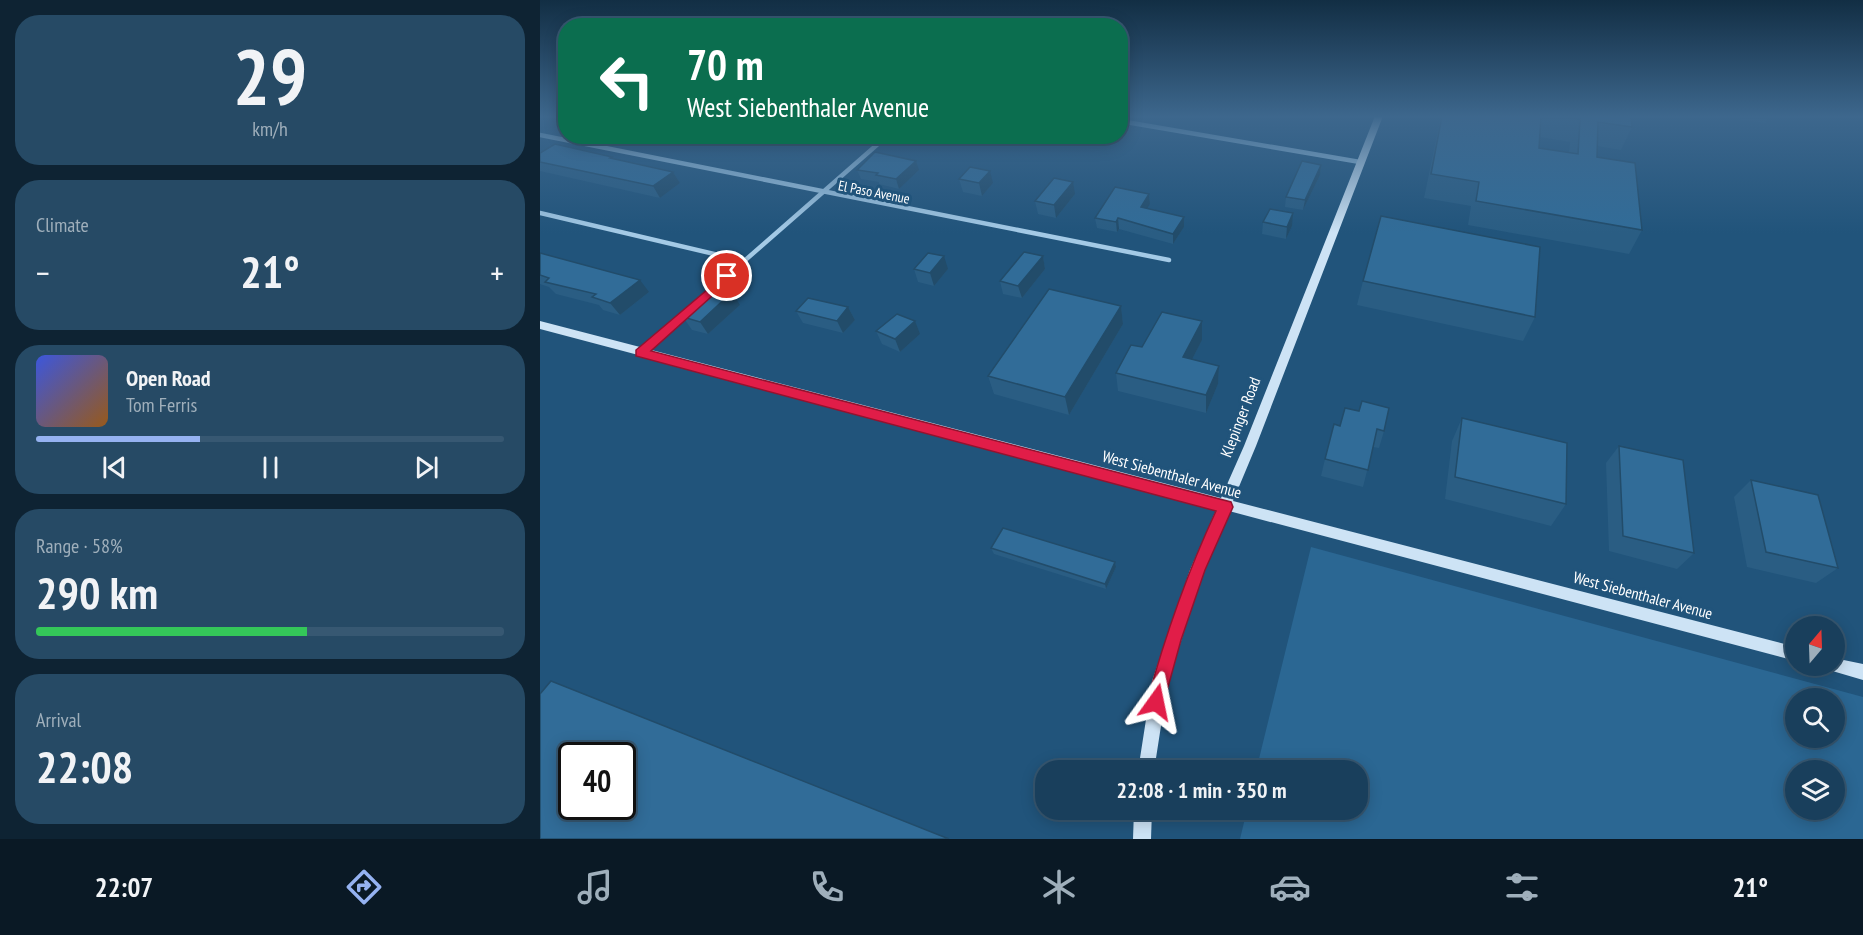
<!DOCTYPE html>
<html lang="en">
<head>
<meta charset="utf-8">
<style>
	body { margin:0; font-family:"PT Sans Narrow",sans-serif; background:#264a65; color:#f1f3f6; height:100vh; display:flex; flex-direction:column; font-size:22px; white-space:nowrap }
	* { box-sizing:border-box; margin:0 }
	p { font-size:20px; color:#9fafbb }
	.icon { flex:none; width:33px; height:33px; fill:none; stroke:currentColor; stroke-width:2; stroke-linecap:round; stroke-linejoin:round }
	.map { position:relative; flex:1; overflow:hidden }
	.sheet { display:flex; flex-direction:column; gap:15px; padding:15px; background:#0e2333; width:540px }
	.sheet>* { flex:none }
	.top-card { position:absolute; left:18px; top:18px; width:570px; height:126px; border-radius:24px; box-shadow:0 3px 15px #0003,0 0 0 2px #375872; background:#0b6e4f; color:#fff; overflow:hidden }
	.needle { width:39px; rotate:19deg }
	.buttons { position:absolute; left:1245px; top:616px; display:grid; gap:12px }
	.buttons a { display:grid; place-items:center; width:60px; height:60px; border-radius:50%; background:#193f5c; box-shadow:0 3px 15px #0003,0 0 0 2px #375872; font-size:30px }
	.speed { position:absolute; left:18px; top:742px; display:flex; gap:12px; font-size:30px; font-weight:700; text-align:center }
	.speed>* { display:grid; place-content:center; width:78px; height:78px; border-radius:50%; background:#193f5c; box-shadow:0 3px 15px #0003,0 0 0 2px #375872; line-height:1 }
	.speed .limit { border:3px solid #111; border-radius:9px; background:#fff; color:#111 }
	.pin { position:absolute; display:grid; place-items:center; width:51px; height:51px; color:#fff; margin:-26px; border:3px solid #fff; border-radius:50%; box-shadow:0 2px 6px #0007 }
	.me { position:absolute; width:66px; margin:-33px; rotate:12deg; stroke-linejoin:round; filter:drop-shadow(0 0 4px #0008) }
	.turn { display:flex; align-items:center; gap:21px; height:126px; padding:0 30px; font-size:27px }
	.turn .icon { width:78px; height:78px; stroke-width:2.5 }
	.turn b { display:block; font-size:42px; line-height:51px }
	.big { font-size:45px; font-weight:700; line-height:1.1 }
	.sheet .widget { flex:1; display:flex; flex-direction:column; justify-content:center; gap:9px; min-width:0; padding:0 21px; border-radius:24px; background:#264a65 }
	.sheet .dial { align-items:center; gap:0 }
	.dial b { font-size:78px; line-height:1 }
	.song { display:flex; align-items:center; gap:18px }
	.cover { width:72px; height:72px; border-radius:9px; background:linear-gradient(135deg,hsl(230 70% 55%),hsl(30 70% 35%)) }
	.played { height:6px; border-radius:3px; background:linear-gradient(90deg,#95b2f1 35%,#375872 35%) }
	.keys { display:flex; justify-content:space-around; direction:ltr }
	.heat { display:flex; justify-content:space-between; align-items:center; font-size:33px; direction:ltr }
	.charge { height:9px; border-radius:4px; background:linear-gradient(90deg,#34c759 58%,#375872 0) }
	.trip { position:absolute; left:495px; top:760px; width:333px; height:60px; border-radius:24px; background:#193f5c; box-shadow:0 3px 15px #0003,0 0 0 2px #375872; font-weight:700; line-height:60px; text-align:center }
	.menu { display:flex; height:96px; justify-content:space-around; align-items:center; background:#0a1925; color:#9fafbb }
	.menu .icon { width:42px; height:42px }
	.menu .active { color:#95b2f1 }
	.menu b { font-size:27px; color:#f1f3f6 }
	main { display:flex; flex:1; min-height:0 }
	.map>svg:first-child { display:block }
	.green { fill:#2b6793; fill-rule:evenodd }
	.lines { fill:none; stroke-linecap:round; stroke-linejoin:round }
	.street-far1 { stroke:#a4cae6; stroke-width:4.5 }
	.street { stroke:#a4cae6; stroke-width:6 }
	.secondary { fill:#cde3f5; fill-rule:evenodd }
	.wall { fill:#2a5d83; fill-rule:evenodd }
	.shaded-wall { fill:#224c6a }
	.building { fill:#316c98; stroke:#224c6a; stroke-width:1.5; fill-rule:evenodd }
	.route { fill:#e11d48; stroke:#92132f; stroke-width:1.5 }
	.labels { text-anchor:middle; stroke-width:6; stroke-linejoin:round; paint-order:stroke }
	.far-street-label { font-size:14px; fill:#fff; stroke:#21547b }
	.street-label { font-size:16px; fill:#fff; stroke:#21547b }
</style>
</head>
<body>
<main>
<section class="sheet">
<div class="widget dial"><b>29</b><p>km/h</p></div>
<div class="widget"><p>Climate</p>
<div class="heat"><a>−</a><b class="big">21°</b><a>+</a></div>
</div>
<div class="widget">
<div class="song"><i class="cover"></i><div><b>Open Road</b><p>Tom Ferris</p></div></div>
<div class="played"></div>
<div class="keys"><svg class="icon" aria-label="previous" viewBox="0 0 24 24"><path d="M18 5L8 12l10 7zM5 5v14"/></svg><svg class="icon" aria-label="pause" viewBox="0 0 24 24"><path d="M8 5v14M16 5v14"/></svg><svg class="icon" aria-label="next" viewBox="0 0 24 24"><path d="M6 5l10 7-10 7zM19 5v14"/></svg></div>
</div>
<div class="widget"><p>Range · 58%</p><b class="big">290 km</b><div class="charge"></div></div>
<div class="widget"><p>Arrival</p><b class="big">22:08</b></div>
</section>
<div class="map">
<svg width="1323" height="839" viewBox="0 0 1323 839">
	<rect width="100%" height="100%" fill="#21547b"/>
	<path class="green" d="M 771,547 L 1323,697 L 1323,839 L 700,839 L 707,810 L 818,810 L 818,771 L 716,771 ZM 1256,699 L 1294,699 L 1294,738 L 1256,738 ZM 1256,771 L 1294,771 L 1294,810 L 1256,810 Z"/>
	<g class="lines">
		<g class="street-far1">
			<path d="M 580,121 L 820,162"/>
			<path d="M 0,135 L 629,260"/>
			<path d="M 0,213 L 204,261"/>
			<path d="M 162,298 L 347,136"/>
		</g>
		<path class="street" d="M 101,352 L 164,297"/>
		<g class="secondary">
			<path d="M 835,116 L 843,116 L 716,446 L 693,501 L 1256,647 L 1256,661 L 689,511 L 664,570 L 628,681 L 614,771 L 598,771 L 612,681 L 650,570 L 677,508 L 0,329 L 0,321 L 681,498 L 704,446 Z"/>
			<path d="M 1294,658 L 1323,664 L 1323,680 L 1289,670 L 1287,666 L 1294,666 Z"/>
			<path d="M 594,810 L 612,810 L 611,839 L 593,839 Z"/>
		</g>
	</g>
	<g class="wall">
		<path d="M 901,116 L 1091,116 L 1092,127 L 1081,150 L 1057,146 L 1057,157 L 1102,230 L 1089,254 L 928,225 L 931,206 L 884,198 ZM 1000,137 L 1030,142 L 1029,153 L 999,148 Z"/>
		<path d="M 1200,116 L 1230,116 L 1225,123 L 1201,120 Z"/>
		<path d="M 0,153 L 72,157 L 73,159 L 133,172 L 140,183 L 120,198 L 0,171 Z"/>
		<path d="M 781,165 L 780,175 L 763,210 L 745,207 L 746,197 Z"/>
		<path d="M 317,170 L 379,170 L 359,189 L 339,184 L 339,182 L 321,179 Z"/>
		<path d="M 419,179 L 453,183 L 442,196 L 423,192 Z"/>
		<path d="M 535,194 L 516,218 L 498,214 L 495,201 Z"/>
		<path d="M 609,194 L 610,204 L 607,208 L 644,217 L 644,227 L 633,244 L 579,229 L 577,232 L 557,228 L 555,218 Z"/>
		<path d="M 723,222 L 752,226 L 746,239 L 722,234 Z"/>
		<path d="M 0,253 L 109,292 L 80,315 L 63,310 L 59,305 L 16,294 L 9,287 L 0,284 Z"/>
		<path d="M 503,256 L 505,269 L 482,298 L 463,294 L 460,281 Z"/>
		<path d="M 374,269 L 408,269 L 394,286 L 378,282 Z"/>
		<path d="M 823,281 L 995,317 L 983,341 L 817,305 Z"/>
		<path d="M 200,305 L 168,334 L 152,330 L 143,317 Z"/>
		<path d="M 581,306 L 583,324 L 529,415 L 454,394 L 448,376 Z"/>
		<path d="M 308,307 L 315,320 L 303,333 L 263,323 L 256,311 Z"/>
		<path d="M 336,331 L 380,334 L 360,352 L 342,344 Z"/>
		<path d="M 662,340 L 652,359 L 679,366 L 678,384 L 666,413 L 578,391 L 576,373 L 602,347 Z"/>
		<path d="M 805,408 L 844,431 L 839,448 L 833,447 L 823,487 L 781,476 L 785,459 L 800,426 Z"/>
		<path d="M 922,418 L 1026,504 L 1011,526 L 905,499 L 912,441 Z"/>
		<path d="M 1079,446 L 1154,553 L 1137,569 L 1069,551 L 1066,463 Z"/>
		<path d="M 1211,480 L 1298,568 L 1276,583 L 1207,567 L 1194,497 Z"/>
		<path d="M 451,548 L 575,562 L 576,567 L 566,589 L 454,554 Z"/>
	</g>
	<g class="shaded-wall">
		<path d="M 376,161 L 379,170 L 359,189 L 356,179 Z"/>
		<path d="M 781,165 L 780,175 L 763,210 L 765,200 Z"/>
		<path d="M 450,171 L 453,183 L 442,196 L 439,183 Z"/>
		<path d="M 133,172 L 140,183 L 120,198 L 113,186 Z"/>
		<path d="M 533,182 L 535,194 L 516,218 L 514,205 Z"/>
		<path d="M 609,194 L 610,204 L 602,217 L 601,207 Z"/>
		<path d="M 753,213 L 752,226 L 746,239 L 747,227 Z"/>
		<path d="M 644,217 L 644,227 L 633,244 L 633,234 Z"/>
		<path d="M 578,218 L 579,229 L 577,232 L 576,222 Z"/>
		<path d="M 404,256 L 408,269 L 394,286 L 390,273 Z"/>
		<path d="M 503,256 L 505,269 L 482,298 L 478,286 Z"/>
		<path d="M 100,280 L 109,292 L 80,315 L 70,303 Z"/>
		<path d="M 192,292 L 200,305 L 168,334 L 160,322 Z"/>
		<path d="M 581,306 L 583,324 L 529,415 L 525,397 Z"/>
		<path d="M 308,307 L 315,320 L 303,333 L 297,321 Z"/>
		<path d="M 375,321 L 380,334 L 360,352 L 355,339 Z"/>
		<path d="M 662,321 L 662,340 L 644,375 L 643,357 Z"/>
		<path d="M 679,366 L 678,384 L 666,413 L 666,395 Z"/>
		<path d="M 575,562 L 576,567 L 566,589 L 565,584 Z"/>
	</g>
	<g class="building">
		<path d="M 902,116 L 1001,116 L 999,148 L 1038,154 L 1040,119 L 1019,116 L 1091,116 L 1092,127 L 1058,122 L 1057,157 L 1095,163 L 1102,230 L 936,201 L 939,182 L 891,174 Z"/>
		<path d="M 15,144 L 72,157 L 70,158 L 133,172 L 113,186 L 0,162 L 0,153 Z"/>
		<path d="M 335,152 L 376,161 L 356,179 L 336,175 L 338,173 L 317,170 Z"/>
		<path d="M 762,161 L 781,165 L 765,200 L 746,197 Z"/>
		<path d="M 430,167 L 450,171 L 439,183 L 419,179 Z"/>
		<path d="M 514,178 L 533,182 L 514,205 L 495,201 Z"/>
		<path d="M 575,187 L 609,194 L 601,207 L 644,217 L 633,234 L 578,218 L 576,222 L 555,218 Z"/>
		<path d="M 730,209 L 753,213 L 747,227 L 723,222 Z"/>
		<path d="M 841,216 L 1000,247 L 995,317 L 823,281 Z"/>
		<path d="M 484,252 L 503,256 L 478,286 L 460,281 Z"/>
		<path d="M 0,253 L 100,280 L 70,303 L 52,297 L 56,294 L 5,282 L 9,278 L 0,275 Z"/>
		<path d="M 388,253 L 404,256 L 390,273 L 374,269 Z"/>
		<path d="M 182,282 L 192,292 L 160,322 L 143,317 Z"/>
		<path d="M 509,289 L 581,306 L 525,397 L 448,376 Z"/>
		<path d="M 268,298 L 308,307 L 297,321 L 256,311 Z"/>
		<path d="M 622,312 L 662,321 L 643,357 L 679,366 L 666,395 L 576,373 L 591,345 L 602,347 Z"/>
		<path d="M 357,314 L 375,321 L 355,339 L 336,331 Z"/>
		<path d="M 822,401 L 849,408 L 844,431 L 837,429 L 828,470 L 785,459 L 794,424 L 800,426 L 805,408 L 819,411 Z"/>
		<path d="M 922,418 L 1027,443 L 1026,504 L 915,477 Z"/>
		<path d="M 1079,446 L 1143,460 L 1154,553 L 1083,536 Z"/>
		<path d="M 1211,480 L 1278,495 L 1298,568 L 1226,552 Z"/>
		<path d="M 463,528 L 575,562 L 565,584 L 451,548 Z"/>
		<path d="M 11,681 L 409,839 L 0,839 L 0,694 ZM 32,756 L 82,756 L 82,807 L 32,807 Z"/>
	</g>
	<linearGradient id="sky" x2="0" y2="1"><stop stop-color="#122e44"/><stop offset="0.5" stop-color="#3d678d"/><stop offset="1" stop-color="#3d678d" stop-opacity="0"/></linearGradient>
	<rect width="1323" height="233" fill="url(#sky)"/>
	<path class="route" d="M 187,273 L 193,276 L 191,279 L 111,351 L 691,502 L 693,507 L 665,570 L 641,640 L 622,709 L 616,711 L 610,709 L 607,702 C 625,636 647,573 676,511 L 96,356 L 96,350 Z"/>
	<g class="labels">
		<g class="far-street-label">
			<text transform="translate(334 192) rotate(11)" y="5">El Paso Avenue</text>
		</g>
		<g class="street-label">
			<text transform="translate(700 417) rotate(-69)" y="6">Klepinger Road</text>
			<text transform="translate(632 474) rotate(15)" y="6">West Siebenthaler Avenue</text>
			<text transform="translate(1103 595) rotate(15)" y="6">West Siebenthaler Avenue</text>
		</g>
	</g>
</svg>
<div class="buttons">
<a><svg class="needle" viewBox="-14 -14 28 28"><path d="M0-13l5 13h-10z" fill="#e53935"/><path d="M0 13l5-13h-10z" fill="#9fafbb"/></svg></a>
<a><svg class="icon" aria-label="search" viewBox="0 0 24 24"><circle cx="10" cy="10" r="6"/><path d="M15 15l6 6"/></svg></a>
<a><svg class="icon" aria-label="layers" viewBox="0 0 24 24"><path d="M12 4l9 5-9 5-9-5zM3 14l9 5 9-5"/></svg></a>
</div>
<div class="speed"><div class="limit">40</div></div>
<div class="pin" style="left:187px;top:276px;background:#d93025"><svg class="icon" aria-label="arrive" viewBox="0 0 24 24"><path d="M6 21V4h12l-3 4 3 4H6"/></svg></div>
<svg class="me" style="left:616px;top:702px" viewBox="-20 -20 40 40"><path d="M0-17L14 15 0 8-14 15z" fill="#e11d48" stroke="#fff" stroke-width="4"/></svg>
<div class="trip">22:08 · 1 min · 350 m</div>
<div class="top-card">
<div class="turn"><svg class="icon" aria-label="left" viewBox="0 0 24 24"><path d="M17 20v-9H6M10 6l-5 5 5 5"/></svg><div><b>70 m</b>West Siebenthaler Avenue</div></div>
</div>
</div>
</main>
<nav class="menu">
<b>22:07</b>
<svg class="icon active" aria-label="directions" viewBox="0 0 24 24"><path d="M12 3l9 9-9 9-9-9zM9 14v-3h6M13 9l2 2-2 2"/></svg>
<svg class="icon" aria-label="music" viewBox="0 0 24 24"><path d="M9 18V5l10-2v13"/><circle cx="6" cy="18" r="3"/><circle cx="16" cy="16" r="3"/></svg>
<svg class="icon" aria-label="phone" viewBox="0 0 24 24"><path d="M5 4h4l2 5-3 2q2 4 5 5l2-3 5 2v4C11 20 4 13 5 4z"/></svg>
<svg class="icon" aria-label="climate" viewBox="0 0 24 24"><path d="M12 3v18M4 7l16 10M4 17L20 7"/></svg>
<svg class="icon" aria-label="car" viewBox="0 0 24 24"><path d="M5 17H2v-5l4-1 3-4h7l3 4 3 1v5h-3M9 17h6M6 11h13"/><circle cx="7" cy="17" r="2"/><circle cx="17" cy="17" r="2"/></svg>
<svg class="icon" aria-label="filters" viewBox="0 0 24 24"><path d="M4 7h16M4 17h16"/><circle cx="9" cy="7" r="2"/><circle cx="15" cy="17" r="2"/></svg>
<b>21°</b>
</nav>
</body>
</html>
